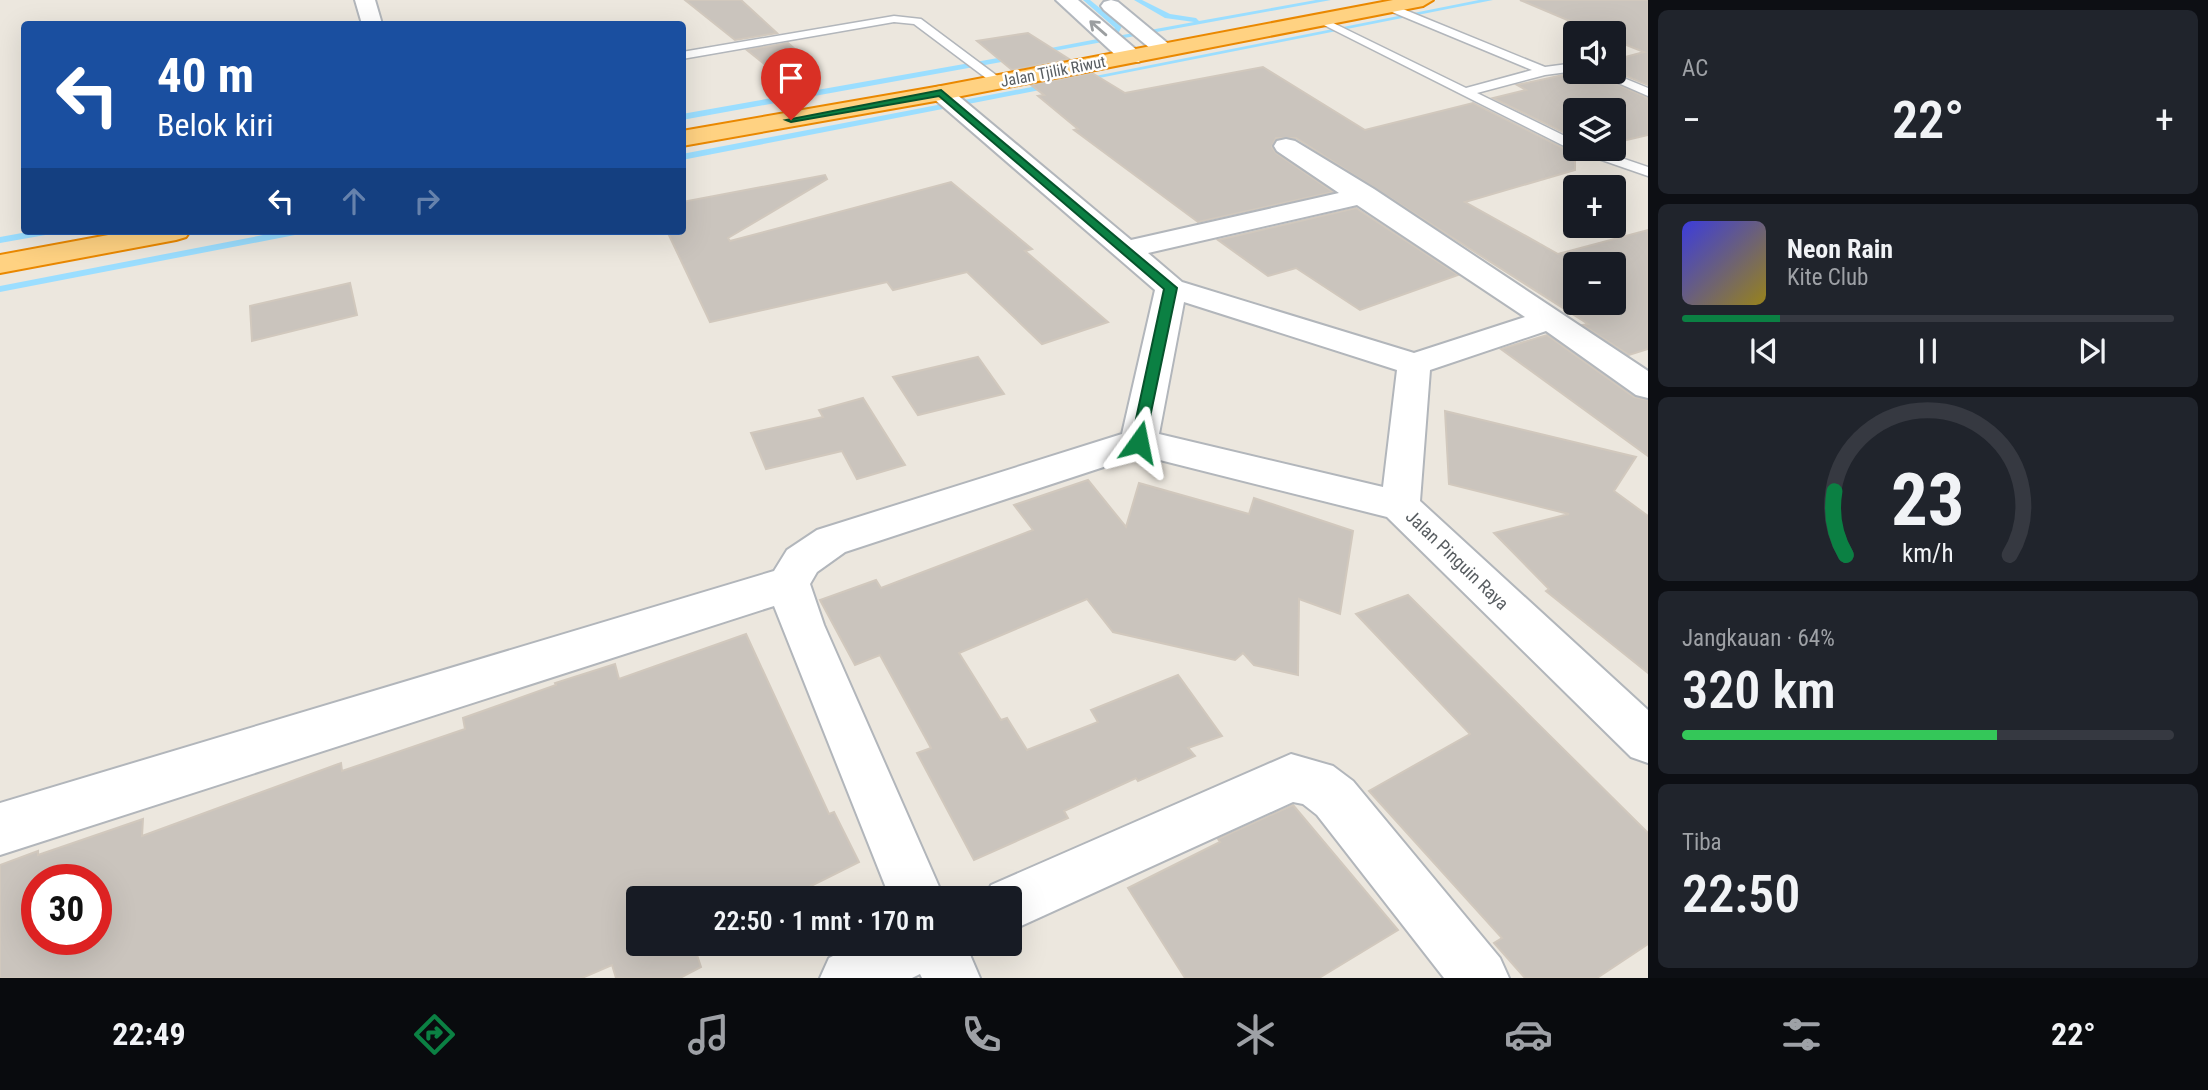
<!DOCTYPE html>
<html lang="id">
<head>
<meta charset="utf-8">
<style>
	body { margin:0; font-family:"Roboto Condensed",sans-serif; background:#20242c; color:#f1f3f6; height:100vh; display:flex; flex-direction:column; font-size:26px; white-space:nowrap }
	* { box-sizing:border-box; margin:0 }
	p { font-size:23px; color:#9ea1a6 }
	.icon { flex:none; width:38px; height:38px; fill:none; stroke:currentColor; stroke-width:2; stroke-linecap:round; stroke-linejoin:round }
	.map { position:relative; flex:1; overflow:hidden }
	.details { display:flex; flex-direction:column; gap:10px; padding:10px; background:#0d0f14; width:560px }
	.details>* { flex:none }
	.guide { position:absolute; left:21px; top:21px; width:665px; height:214px; border-radius:7px; box-shadow:0 7px 28px #0002; background:#1a4fa0; color:#fff; overflow:hidden }
	.tools { position:absolute; left:1563px; top:21px; display:grid; gap:14px }
	.tools a { display:grid; place-items:center; width:63px; height:63px; border-radius:7px; background:#171b24; box-shadow:0 7px 28px #0002; font-size:35px }
	.speed { position:absolute; left:21px; top:864px; display:flex; gap:14px; font-size:35px; font-weight:700; text-align:center }
	.speed>* { display:grid; place-content:center; width:91px; height:91px; border-radius:50%; background:#171b24; box-shadow:0 7px 28px #0002; line-height:1 }
	.speed .limit { border:10px solid #d22; background:#fff; color:#111 }
	.pin { position:absolute; display:grid; place-items:center; width:60px; height:60px; color:#fff; margin:-72px -30px; border-radius:50% 50% 50% 0; rotate:-45deg; box-shadow:0 0 7px #0007 }
	.pin .icon { rotate:45deg }
	.me { position:absolute; width:77px; margin:-38px; rotate:12deg; stroke-linejoin:round; filter:drop-shadow(0 0 5px #0008) }
	.turn { display:flex; align-items:center; gap:24px; height:147px; padding:0 21px; font-size:32px }
	.turn .icon { width:91px; height:91px; stroke-width:2.5 }
	.turn b { display:block; font-size:49px; line-height:60px }
	.lanes { display:flex; align-items:center; height:66px; padding:0 21px; background:#0003; justify-content:center; gap:35px; direction:ltr }
	.lanes .off { opacity:.35 }
	.big { font-size:52px; font-weight:600; line-height:1.1 }
	.details .widget { flex:1; display:flex; flex-direction:column; justify-content:center; gap:10px; min-width:0; padding:0 24px; border-radius:10px; background:#20242c }
	.details .dial { align-items:center; gap:0 }
	.dial svg { height:182px; overflow:visible; fill:none; stroke:#363941; stroke-width:7; stroke-linecap:round; text-anchor:middle }
	.dial text { fill:#f1f3f6; stroke:none }
	.song { display:flex; align-items:center; gap:21px }
	.cover { width:84px; height:84px; border-radius:10px; background:linear-gradient(135deg,hsl(240 70% 55%),hsl(50 70% 35%)) }
	.played { height:7px; border-radius:4px; background:linear-gradient(90deg,#0b8043 20%,#363941 20%) }
	.keys { display:flex; justify-content:space-around; direction:ltr }
	.heat { display:flex; justify-content:space-between; align-items:center; font-size:38px; direction:ltr }
	.charge { height:10px; border-radius:5px; background:linear-gradient(90deg,#34c759 64%,#363941 0) }
	.trip { position:absolute; left:626px; top:886px; width:396px; height:70px; border-radius:7px; background:#171b24; box-shadow:0 7px 28px #0002; font-weight:600; line-height:70px; text-align:center }
	.tab-bar { display:flex; height:112px; justify-content:space-around; align-items:center; background:#090b0e; color:#9ea1a6 }
	.tab-bar .icon { width:49px; height:49px }
	.tab-bar .current { color:#0b8043 }
	.tab-bar b { font-size:32px; color:#f1f3f6 }
	main { display:flex; flex:1; min-height:0 }
	.map>svg:first-child { display:block }
	.lines { fill:none; stroke-linecap:round; stroke-linejoin:round }
	.stream { fill:#9bdeff; fill-rule:evenodd }
	.building { fill:#cac4bd; stroke:#d1c8bd; stroke-width:2; fill-rule:evenodd }
	.lane-casing { stroke:#b2b6bb; stroke-width:3 }
	.street-casing { stroke:#b2b6bb; stroke-width:4 }
	.secondary-casing { stroke:#b2b7bd; stroke-width:4 }
	.highway-casing { stroke:#ea8800; stroke-width:4 }
	.lane { fill:#fff; fill-rule:evenodd }
	.street { fill:#fff; fill-rule:evenodd }
	.secondary { fill:#fff; fill-rule:evenodd }
	.highway { fill:#ffd282; fill-rule:evenodd }
	.oneway { stroke:#9b9ea0 }
	.route { fill:#0b8043; stroke:#07532c; stroke-width:2 }
	.labels { text-anchor:middle; stroke-width:5; stroke-linejoin:round; paint-order:stroke }
	.far-street-label { font-size:16px; fill:#585d61; stroke:#fff }
	.street-label { font-size:18px; fill:#585d61; stroke:#fff }
</style>
</head>
<body>
<main>
<div class="map">
<svg width="1648" height="978" viewBox="0 0 1648 978">
	<rect width="100%" height="100%" fill="#ece7de"/>
	<g class="lines">
		<g class="stream">
			<path d="M 1083,0 L 1090,0 L 1122,26 L 1117,36 L 1194,22 L 1165,18 L 1134,0 L 1142,0 L 1170,14 L 1196,18 L 1199,21 L 1316,0 L 1331,0 L 1032,55 L 1031,53 L 1035,51 L 1108,37 L 1115,28 Z"/>
			<path d="M 1479,0 L 1493,0 L 1079,82 L 1075,80 Z"/>
			<path d="M 1015,55 L 1018,55 L 1018,59 L 682,120 L 682,114 Z"/>
			<path d="M 1052,83 L 1056,85 L 1055,87 L 682,160 L 682,154 Z"/>
			<path d="M 33,231 L 56,231 L 51,234 L 0,243 L 0,237 Z"/>
			<path d="M 284,231 L 305,231 L 300,234 L 0,292 L 0,286 Z"/>
		</g>
	</g>
	<g class="building">
		<path d="M 685,0 L 741,0 L 777,33 L 735,40 Z"/>
		<path d="M 1520,0 L 1648,0 L 1648,85 L 1614,71 L 1614,60 L 1644,52 L 1614,40 L 1614,33 L 1598,33 Z"/>
		<path d="M 1028,33 L 1069,59 L 1012,70 L 977,41 Z"/>
		<path d="M 788,43 L 813,65 L 794,88 L 747,50 Z"/>
		<path d="M 1263,67 L 1365,130 L 1473,103 L 1575,154 L 1575,170 L 1465,202 L 1558,254 L 1648,230 L 1648,349 L 1629,355 L 1583,325 L 1588,324 L 1296,138 L 1276,138 L 1272,147 L 1276,153 L 1333,192 L 1198,222 L 1074,130 L 1078,129 L 1038,96 L 1044,95 L 1031,85 L 1092,73 L 1125,93 ZM 1575,264 L 1614,264 L 1614,303 L 1575,303 Z"/>
		<path d="M 1577,72 L 1591,72 L 1648,98 L 1648,135 L 1614,143 L 1614,110 L 1575,110 L 1575,138 L 1493,98 L 1526,90 L 1517,85 Z"/>
		<path d="M 825,175 L 827,179 L 728,238 L 730,241 L 951,182 L 1032,249 L 1025,251 L 1108,322 L 1042,344 L 967,272 L 893,290 L 887,282 L 710,322 L 667,231 L 682,231 L 682,202 Z"/>
		<path d="M 1356,208 L 1458,275 L 1360,310 L 1296,268 L 1268,276 L 1218,240 Z"/>
		<path d="M 350,283 L 357,315 L 252,341 L 250,306 Z"/>
		<path d="M 1547,335 L 1634,397 L 1648,400 L 1648,456 L 1501,349 Z"/>
		<path d="M 978,357 L 1004,394 L 918,415 L 893,377 Z"/>
		<path d="M 863,398 L 905,465 L 857,479 L 842,451 L 766,469 L 751,433 L 823,417 L 819,410 Z"/>
		<path d="M 1445,411 L 1636,457 L 1614,491 L 1648,516 L 1648,673 L 1546,591 L 1549,589 L 1494,533 L 1569,514 L 1449,484 Z"/>
		<path d="M 1088,480 L 1126,527 L 1139,483 L 1249,514 L 1254,498 L 1353,531 L 1340,614 L 1299,599 L 1298,675 L 1254,665 L 1243,653 L 1235,660 L 1113,632 L 1087,599 L 959,653 L 1001,720 L 1007,718 L 1027,750 L 1098,722 L 1091,710 L 1178,675 L 1222,736 L 1188,748 L 1195,756 L 1138,781 L 1136,778 L 1064,811 L 1068,818 L 974,860 L 917,753 L 931,748 L 880,655 L 855,665 L 820,600 L 876,580 L 881,588 L 1033,530 L 1014,505 Z"/>
		<path d="M 1408,595 L 1648,833 L 1648,944 L 1597,978 L 1525,978 L 1494,943 L 1502,938 L 1369,791 L 1470,734 L 1356,614 Z"/>
		<path d="M 746,634 L 829,814 L 834,812 L 859,862 L 787,898 L 639,898 L 639,943 L 693,943 L 701,967 L 680,978 L 616,978 L 612,965 L 582,978 L 0,978 L 0,865 L 38,851 L 38,855 L 143,819 L 142,836 L 341,763 L 342,771 L 465,729 L 463,718 L 556,685 L 555,683 L 615,664 L 619,679 ZM 37,880 L 96,880 L 96,940 L 37,940 Z"/>
		<path d="M 1293,805 L 1398,930 L 1319,978 L 1185,978 L 1128,888 L 1220,842 L 1218,839 Z"/>
	</g>
	<g class="lines">
		<g class="lane-casing">
			<g id="lane">
				<path d="M 1385,5 L 1393,5 L 1545,67 L 1575,63 L 1575,71 L 1545,75 L 1477,93 L 1575,141 L 1575,149 L 1595,149 L 1648,167 L 1648,176 L 1570,149 L 1316,21 L 1325,19 L 1466,88 L 1532,70 L 1385,9 Z"/>
				<path d="M 894,16 L 921,19 L 1004,81 L 994,84 L 914,24 L 894,22 L 682,59 L 682,52 Z"/>
				<path d="M 1593,72 L 1609,72 L 1648,88 L 1648,96 Z"/>
			</g>
		</g>
		<g class="street-casing">
			<g id="street">
				<path d="M 355,0 L 375,0 L 382,24 L 362,24 Z"/>
				<path d="M 941,86 L 949,88 L 1131,240 L 1339,193 L 1277,151 L 1274,146 L 1277,141 L 1286,139 L 1295,141 L 1374,189 L 1648,371 L 1648,398 L 1636,395 L 1546,331 L 1430,370 L 1420,501 L 1648,710 L 1648,763 L 1631,757 L 1387,517 L 1140,455 L 845,552 L 817,572 L 810,584 L 824,625 L 944,898 L 890,898 L 774,606 L 0,855 L 0,803 L 774,571 L 787,550 L 817,530 L 1122,434 L 1155,290 L 933,98 L 930,93 L 933,88 ZM 1357,205 L 1525,317 L 1414,353 L 1182,282 L 1148,253 ZM 1184,302 L 1397,370 L 1383,487 L 1159,434 Z"/>
				<path d="M 1291,754 L 1333,766 L 1353,781 L 1500,958 L 1509,978 L 1444,978 L 1317,815 L 1303,804 L 1293,802 L 1010,931 L 1010,898 L 985,898 L 991,885 Z"/>
				<path d="M 859,943 L 965,943 L 980,978 L 922,978 L 920,974 L 912,978 L 820,978 L 829,958 Z"/>
			</g>
		</g>
		<g class="secondary-casing">
			<g id="secondary">
				<path d="M 1056,0 L 1078,0 L 1139,52 L 1142,57 L 1139,62 L 1123,62 Z"/>
				<path d="M 1111,0 L 1118,2 L 1171,46 L 1175,50 L 1171,54 L 1157,54 L 1104,10 L 1101,6 L 1104,2 Z"/>
			</g>
		</g>
		<g class="highway-casing">
			<g id="highway">
				<path d="M 1393,0 L 1433,0 L 1423,6 L 941,100 L 682,146 L 682,131 L 941,86 Z"/>
				<path d="M 130,231 L 190,231 L 186,237 L 176,240 L 0,273 L 0,255 Z"/>
			</g>
		</g>
		<use href="#lane" class="lane"/>
		<use href="#street" class="street"/>
		<use href="#secondary" class="secondary"/>
		<use href="#highway" class="highway"/>
	</g>
	<defs><path id="oneway-shaft" d="M-6 0H5M1.5-3L5.5 0L1.5 3" fill="none" stroke-width="1.6" stroke-linecap="round" stroke-linejoin="round" transform="scale(1.75)"/></defs>
	<use class="oneway" href="#oneway-shaft" transform="translate(1098 28) rotate(-139)"/>
	<path class="route" d="M 941,90 L 1177,288 L 1144,446 L 1139,448 L 1131,442 L 1164,289 L 939,96 L 791,122 L 786,120 Z"/>
	<g class="labels">
		<g class="far-street-label">
			<text transform="translate(1053 71) rotate(-11)" y="6">Jalan Tjilik Riwut</text>
		</g>
		<g class="street-label">
			<text transform="translate(1457 560) rotate(44)" y="6">Jalan Pinguin Raya</text>
		</g>
	</g>
</svg>
<div class="tools">
<a><svg class="icon" aria-label="sound" viewBox="0 0 24 24"><path d="M4 9h4l5-4v14l-5-4H4zM17 9q2 3 0 6"/></svg></a>
<a><svg class="icon" aria-label="layers" viewBox="0 0 24 24"><path d="M12 4l9 5-9 5-9-5zM3 14l9 5 9-5"/></svg></a>
<a>+</a>
<a>−</a>
</div>
<div class="speed"><div class="limit">30</div></div>
<div class="pin" style="left:791px;top:120px;background:#d93025"><svg class="icon" aria-label="arrive" viewBox="0 0 24 24"><path d="M6 21V4h12l-3 4 3 4H6"/></svg></div>
<svg class="me" style="left:1139px;top:442px" viewBox="-20 -20 40 40"><path d="M0-17L14 15 0 8-14 15z" fill="#0b8043" stroke="#fff" stroke-width="4"/></svg>
<div class="trip">22:50 · 1 mnt · 170 m</div>
<div class="guide">
<div class="turn"><svg class="icon" aria-label="left" viewBox="0 0 24 24"><path d="M17 20v-9H6M10 6l-5 5 5 5"/></svg><div><b>40 m</b>Belok kiri</div></div>
<div class="lanes"><svg class="icon" aria-label="left" viewBox="0 0 24 24"><path d="M17 20v-9H6M10 6l-5 5 5 5"/></svg><svg class="icon off" aria-label="ahead" viewBox="0 0 24 24"><path d="M12 20V5M6 11l6-6 6 6"/></svg><svg class="icon off" aria-label="right" viewBox="0 0 24 24"><path d="M7 20v-9h11M14 6l5 5-5 5"/></svg></div>
</div>
</div>
<section class="details">
<div class="widget"><p>AC</p>
<div class="heat"><a>−</a><b class="big">22°</b><a>+</a></div>
</div>
<div class="widget">
<div class="song"><i class="cover"></i><div><b>Neon Rain</b><p>Kite Club</p></div></div>
<div class="played"></div>
<div class="keys"><svg class="icon" aria-label="previous" viewBox="0 0 24 24"><path d="M18 5L8 12l10 7zM5 5v14"/></svg><svg class="icon" aria-label="pause" viewBox="0 0 24 24"><path d="M8 5v14M16 5v14"/></svg><svg class="icon" aria-label="next" viewBox="0 0 24 24"><path d="M6 5l10 7-10 7zM19 5v14"/></svg></div>
</div>
<div class="widget dial"><svg viewBox="0 0 100 80">
<path d="M14 69A42 42 0 1 1 86 69"/>
<path d="M14 69A42 42 0 0 1 9 41" stroke="#0b8043"/>
<text x="50" y="56" font-size="32" font-weight="700">23</text>
<text x="50" y="72" font-size="11">km/h</text>
</svg></div>
<div class="widget"><p>Jangkauan · 64%</p><b class="big">320 km</b><div class="charge"></div></div>
<div class="widget"><p>Tiba</p><b class="big">22:50</b></div>
</section>
</main>
<nav class="tab-bar">
<b>22:49</b>
<svg class="icon current" aria-label="directions" viewBox="0 0 24 24"><path d="M12 3l9 9-9 9-9-9zM9 14v-3h6M13 9l2 2-2 2"/></svg>
<svg class="icon" aria-label="music" viewBox="0 0 24 24"><path d="M9 18V5l10-2v13"/><circle cx="6" cy="18" r="3"/><circle cx="16" cy="16" r="3"/></svg>
<svg class="icon" aria-label="phone" viewBox="0 0 24 24"><path d="M5 4h4l2 5-3 2q2 4 5 5l2-3 5 2v4C11 20 4 13 5 4z"/></svg>
<svg class="icon" aria-label="climate" viewBox="0 0 24 24"><path d="M12 3v18M4 7l16 10M4 17L20 7"/></svg>
<svg class="icon" aria-label="car" viewBox="0 0 24 24"><path d="M5 17H2v-5l4-1 3-4h7l3 4 3 1v5h-3M9 17h6M6 11h13"/><circle cx="7" cy="17" r="2"/><circle cx="17" cy="17" r="2"/></svg>
<svg class="icon" aria-label="filters" viewBox="0 0 24 24"><path d="M4 7h16M4 17h16"/><circle cx="9" cy="7" r="2"/><circle cx="15" cy="17" r="2"/></svg>
<b>22°</b>
</nav>
</body>
</html>
